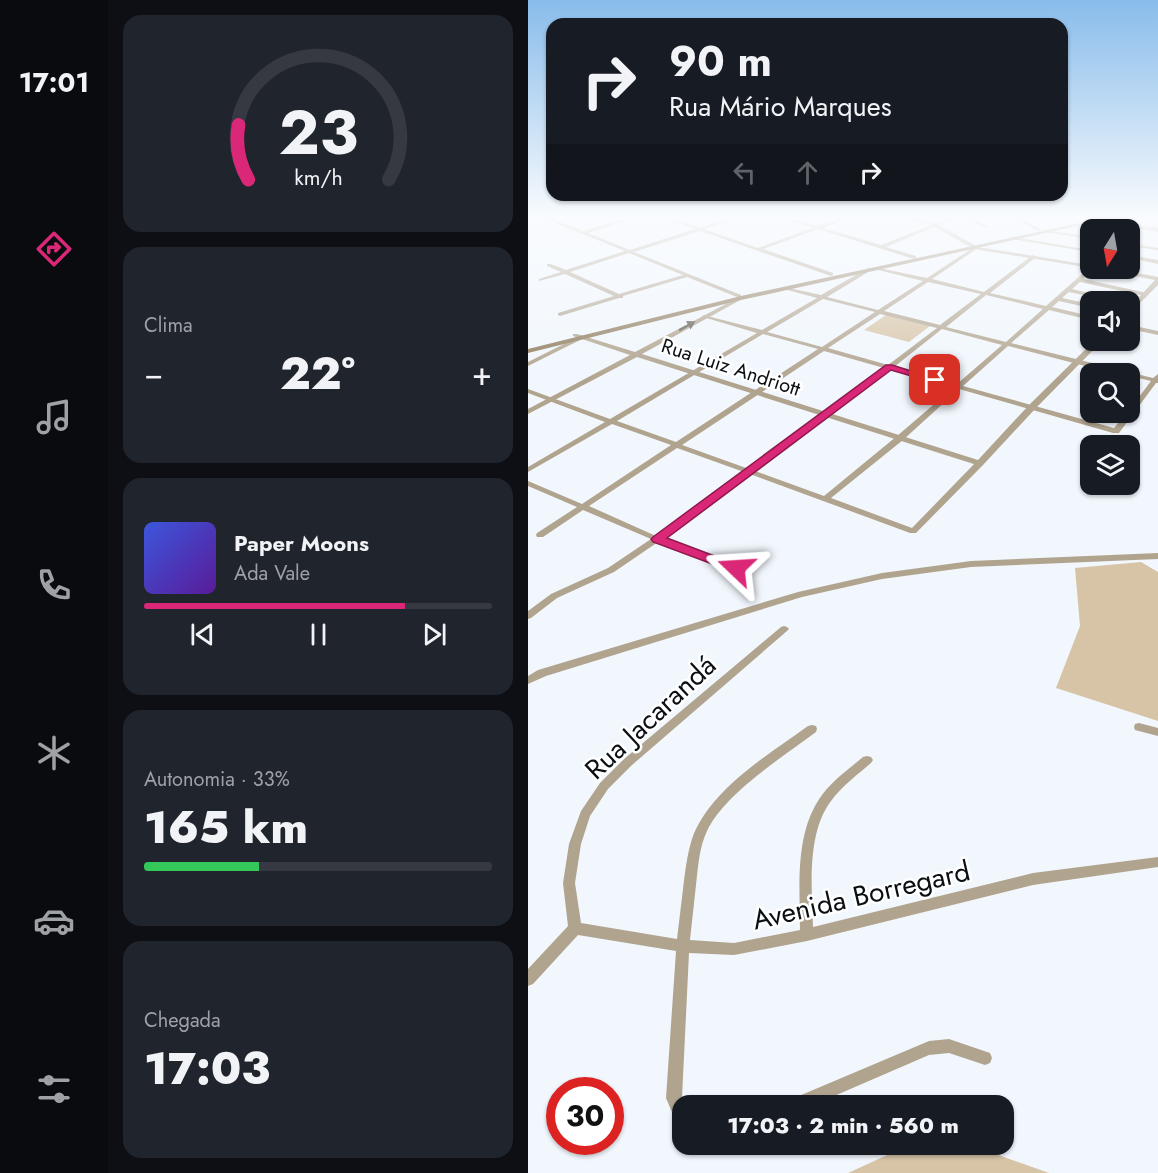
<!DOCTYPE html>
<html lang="pt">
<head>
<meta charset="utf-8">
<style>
	body { margin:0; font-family:Jost,sans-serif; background:#20242c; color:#f1f3f6; height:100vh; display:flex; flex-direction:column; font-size:22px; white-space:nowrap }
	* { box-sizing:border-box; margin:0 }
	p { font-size:20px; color:#9ea1a6 }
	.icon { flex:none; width:33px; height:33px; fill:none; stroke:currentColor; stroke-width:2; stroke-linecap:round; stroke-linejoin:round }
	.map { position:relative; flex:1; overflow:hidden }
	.details { display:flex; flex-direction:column; gap:15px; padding:15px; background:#0d0f14; width:420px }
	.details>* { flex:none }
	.guide { position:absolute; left:18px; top:18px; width:522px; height:183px; border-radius:18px; box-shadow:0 2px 4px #0004; background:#171b24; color:#f1f3f6; overflow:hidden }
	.needle { width:39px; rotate:191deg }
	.tools { position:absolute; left:552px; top:219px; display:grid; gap:12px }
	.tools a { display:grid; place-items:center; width:60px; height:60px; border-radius:12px; background:#171b24; box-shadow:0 2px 4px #0004; font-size:30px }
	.speed { position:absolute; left:18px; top:1077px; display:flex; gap:12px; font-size:30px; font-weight:700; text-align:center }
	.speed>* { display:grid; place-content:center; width:78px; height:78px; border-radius:50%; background:#171b24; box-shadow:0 2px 4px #0004; line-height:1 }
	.speed .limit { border:9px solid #d22; background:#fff; color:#111 }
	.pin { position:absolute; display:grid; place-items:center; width:51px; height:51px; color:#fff; margin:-26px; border-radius:12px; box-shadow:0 3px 9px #0006 }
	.me { position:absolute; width:66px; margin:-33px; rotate:290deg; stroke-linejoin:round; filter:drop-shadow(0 0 4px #0008) }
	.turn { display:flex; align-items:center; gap:21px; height:126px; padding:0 24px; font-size:27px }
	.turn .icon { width:78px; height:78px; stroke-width:2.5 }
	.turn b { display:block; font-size:42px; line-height:51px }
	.lanes { display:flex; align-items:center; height:57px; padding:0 24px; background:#0003; justify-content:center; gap:30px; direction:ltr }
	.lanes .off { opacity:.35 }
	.big { font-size:45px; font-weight:800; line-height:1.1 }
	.details .card { flex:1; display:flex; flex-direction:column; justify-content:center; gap:9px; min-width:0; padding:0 21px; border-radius:18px; background:#20242c }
	.details .dial { align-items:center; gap:0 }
	.dial svg { height:156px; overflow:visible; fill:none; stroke:#363941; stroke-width:7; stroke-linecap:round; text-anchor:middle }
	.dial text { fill:#f1f3f6; stroke:none }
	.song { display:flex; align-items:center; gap:18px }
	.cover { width:72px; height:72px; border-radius:9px; background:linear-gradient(135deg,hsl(230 70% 55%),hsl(270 70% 35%)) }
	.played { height:6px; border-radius:3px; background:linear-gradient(90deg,#db2777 75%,#363941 75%) }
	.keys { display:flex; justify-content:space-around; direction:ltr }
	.heat { display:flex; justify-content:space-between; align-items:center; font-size:33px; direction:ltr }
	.charge { height:9px; border-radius:4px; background:linear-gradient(90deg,#34c759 33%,#363941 0) }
	.trip { position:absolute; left:144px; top:1095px; width:342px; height:60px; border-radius:18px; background:#171b24; box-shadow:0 2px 4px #0004; font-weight:800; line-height:60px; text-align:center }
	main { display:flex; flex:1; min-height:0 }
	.tabs { display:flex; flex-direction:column; width:108px; justify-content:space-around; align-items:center; background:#090b0e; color:#9ea1a6 }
	.tabs .icon { width:42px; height:42px }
	.tabs .on { color:#db2777 }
	.tabs b { font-size:27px; color:#f1f3f6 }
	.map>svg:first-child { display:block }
	.green { fill:#d7c4a7 }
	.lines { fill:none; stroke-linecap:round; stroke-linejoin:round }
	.minor { fill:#b1a48f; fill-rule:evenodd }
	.tertiary { fill:#b1a48f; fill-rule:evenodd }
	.secondary { fill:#907c5e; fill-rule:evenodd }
	.oneway { fill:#5e5a51 }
	.route { fill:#db2777; stroke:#8e194d; stroke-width:1.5 }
	.labels { text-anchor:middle; stroke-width:5; stroke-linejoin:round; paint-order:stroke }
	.far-street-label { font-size:20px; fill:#0a0f13; stroke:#fff }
	.near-street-label { font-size:28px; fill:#0a0f13; stroke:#fff }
</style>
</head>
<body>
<main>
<nav class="tabs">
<b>17:01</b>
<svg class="icon on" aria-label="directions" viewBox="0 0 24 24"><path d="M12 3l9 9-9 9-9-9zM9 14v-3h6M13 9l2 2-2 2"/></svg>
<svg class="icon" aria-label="music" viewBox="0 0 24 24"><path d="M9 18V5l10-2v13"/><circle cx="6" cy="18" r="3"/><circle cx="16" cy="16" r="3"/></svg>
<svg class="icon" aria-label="phone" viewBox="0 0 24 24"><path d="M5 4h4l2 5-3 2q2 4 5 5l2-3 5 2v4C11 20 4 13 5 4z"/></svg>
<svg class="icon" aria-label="climate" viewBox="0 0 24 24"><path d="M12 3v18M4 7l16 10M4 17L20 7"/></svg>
<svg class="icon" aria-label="car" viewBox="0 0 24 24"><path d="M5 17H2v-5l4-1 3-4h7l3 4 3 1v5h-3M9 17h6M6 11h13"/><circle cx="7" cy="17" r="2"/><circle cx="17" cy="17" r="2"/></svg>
<svg class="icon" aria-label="filters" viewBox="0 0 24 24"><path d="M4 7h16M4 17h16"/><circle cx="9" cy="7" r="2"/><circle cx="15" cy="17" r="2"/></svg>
</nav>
<section class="details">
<div class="card dial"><svg viewBox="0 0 100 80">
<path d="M14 69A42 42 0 1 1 86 69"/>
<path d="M14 69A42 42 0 0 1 9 41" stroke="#db2777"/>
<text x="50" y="56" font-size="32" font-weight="700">23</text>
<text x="50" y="72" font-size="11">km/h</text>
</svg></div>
<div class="card"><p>Clima</p>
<div class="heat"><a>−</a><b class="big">22°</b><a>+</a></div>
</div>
<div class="card">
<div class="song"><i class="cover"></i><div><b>Paper Moons</b><p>Ada Vale</p></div></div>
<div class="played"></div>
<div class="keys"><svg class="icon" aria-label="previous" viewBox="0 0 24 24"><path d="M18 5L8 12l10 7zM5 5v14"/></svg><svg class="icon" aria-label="pause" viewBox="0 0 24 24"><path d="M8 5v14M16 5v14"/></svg><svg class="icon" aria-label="next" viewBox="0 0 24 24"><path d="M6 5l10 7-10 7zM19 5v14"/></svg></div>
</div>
<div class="card"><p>Autonomia · 33%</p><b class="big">165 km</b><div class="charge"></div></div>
<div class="card"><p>Chegada</p><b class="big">17:03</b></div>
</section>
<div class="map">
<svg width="630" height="1173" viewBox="0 0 630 1173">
	<rect width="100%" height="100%" fill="#f1f7fd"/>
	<g class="green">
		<path d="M 358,315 L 402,326 L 381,342 L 336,330 Z"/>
		<path d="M 613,562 L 630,572 L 630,721 L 528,688 L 552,626 L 547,568 Z"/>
		<path d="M 381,1145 L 442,1145 L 521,1173 L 320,1173 Z"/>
	</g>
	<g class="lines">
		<g class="minor">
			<path d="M 6,216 L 18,216 L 55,231 L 107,216 L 113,216 L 60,233 L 102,250 L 167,229 L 131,216 L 137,216 L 172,228 L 209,216 L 215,216 L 176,229 L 230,248 L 285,228 L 250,216 C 263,216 280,227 292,225 C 303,223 312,216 324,216 L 295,228 L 353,245 L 427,216 L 433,216 L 358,247 L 388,256 L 388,258 L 386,259 L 290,229 L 235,249 L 305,273 L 305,275 L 303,276 L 172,231 L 106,252 L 213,295 L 213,297 L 209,297 L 159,277 L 95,296 L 95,298 L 91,298 L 32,316 L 30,315 L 30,313 L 86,296 L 37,274 L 11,281 L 11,279 L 33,272 L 19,266 L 19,264 L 23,264 L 38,270 L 97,251 L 12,217 L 0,220 L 0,218 ZM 101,253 L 155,275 L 91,294 L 42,272 Z"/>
			<path d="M 434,216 L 439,216 L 460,227 L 456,228 Z"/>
			<path d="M 481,216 L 486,216 L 514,230 L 510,231 Z"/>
			<path d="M 518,230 L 562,237 L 562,239 L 516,232 L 516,230 Z"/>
			<path d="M 485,237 L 562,250 L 562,252 L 483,239 L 483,238 Z"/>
			<path d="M 602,244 L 630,248 L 630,250 L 602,246 Z"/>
			<path d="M 446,247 L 450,248 L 404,279 L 456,292 L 505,255 L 507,256 L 507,258 L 462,293 L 518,306 L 562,267 L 567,268 L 555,279 L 619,293 L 620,294 L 617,296 L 552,282 L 544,289 L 599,302 L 587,302 L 541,292 L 534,298 L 562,304 L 562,308 L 531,301 L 524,307 L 562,316 L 562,320 L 521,310 L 483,343 L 625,378 L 630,374 L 630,383 L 628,383 L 591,433 L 585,433 L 431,389 L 375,440 L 303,498 L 384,528 L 449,461 L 455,461 L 455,465 L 388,533 L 382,533 L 222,474 L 135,538 L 211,567 L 212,569 L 211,571 L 205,571 L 130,542 L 86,572 L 29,598 L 3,618 L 0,619 L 0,611 L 23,594 L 80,568 L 123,539 L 55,510 L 15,537 L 9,537 L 8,535 L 9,533 L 49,507 L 0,486 L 0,481 L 54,504 L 143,445 L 84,424 L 0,472 L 0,467 L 77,422 L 0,393 L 0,389 L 82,419 L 229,333 L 175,317 L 175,315 L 234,330 L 289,298 L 256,289 L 256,287 L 293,295 L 340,268 L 342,269 L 342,271 L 299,297 L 350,310 L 395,281 L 346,269 L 346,267 L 399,278 ZM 400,282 L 453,294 L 412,325 L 356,311 ZM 458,295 L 515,309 L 478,342 L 418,327 ZM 295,299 L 347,312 L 294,347 L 239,332 ZM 352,314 L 409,328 L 360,365 L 300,348 ZM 414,329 L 474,345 L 429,384 L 366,367 ZM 235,334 L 290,349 L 148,442 L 89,421 ZM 480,346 L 588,374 L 602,374 L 602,376 L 623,381 L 602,409 L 602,412 L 599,412 L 586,428 L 435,386 ZM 296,351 L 356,368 L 221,469 L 154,445 ZM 362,370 L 425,388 L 369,436 L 296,496 L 227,471 ZM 149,448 L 216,472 L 128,536 L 61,506 Z"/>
			<path d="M 602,255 L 630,260 L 630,264 L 602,258 Z"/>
			<path d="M 602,325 L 630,331 L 630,335 L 602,329 Z"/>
			<path d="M 54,335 L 56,336 L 56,338 L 0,366 L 0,362 Z"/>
			<path d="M 630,553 L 630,559 L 443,567 L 354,579 L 274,597 L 18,676 L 0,684 L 0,676 L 10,670 L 270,592 L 354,573 L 443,561 Z"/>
			<path d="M 256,626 L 259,627 L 261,629 L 259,631 L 104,765 L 80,789 L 62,816 L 53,844 L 47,883 L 53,923 L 149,939 C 151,922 153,906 155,889 C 157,872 159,855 164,839 C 181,790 240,755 280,726 L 284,725 L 288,726 L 289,729 L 288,732 C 255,757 197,793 179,831 C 171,848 170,867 168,885 C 166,903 164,922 162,940 L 206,943 L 272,930 C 272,886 266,833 294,795 C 306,779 321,769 335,757 L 339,756 L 343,757 L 345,760 L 343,763 C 329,775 314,786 303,801 C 278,834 284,889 285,927 L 505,873 L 630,857 L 630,867 L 505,885 L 279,941 L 206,955 L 161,953 L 154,1098 L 156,1106 L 154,1106 L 154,1127 L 149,1124 L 138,1098 L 148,951 L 50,935 L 5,984 L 0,986 L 0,969 L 40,926 L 35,883 L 41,844 L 53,811 L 72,783 L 96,759 L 253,627 Z"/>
			<path d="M 611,723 L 630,728 L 630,736 L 607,730 L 606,727 L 607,724 Z"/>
			<path d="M 421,1039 L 462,1053 L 464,1058 L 462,1063 L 457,1065 L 421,1053 L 401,1055 L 283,1106 L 257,1106 L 259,1101 L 401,1041 Z"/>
		</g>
		<g class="tertiary">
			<path d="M 370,216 L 379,216 L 409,224 L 450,247 L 562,265 L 563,268 L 446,249 L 405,226 Z"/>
			<path d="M 568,219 L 630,228 L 630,232 L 566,222 Z"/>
			<path d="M 567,268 L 583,268 L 630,277 L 630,285 L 604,311 L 602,312 L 602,307 L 627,280 Z"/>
			<path d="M 211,297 L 216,298 L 114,354 L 450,460 L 501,405 L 567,340 L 575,340 L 507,409 L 455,465 L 452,466 L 109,357 L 0,414 L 0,409 L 102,355 L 45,336 L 45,334 L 49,334 L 107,352 Z"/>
		</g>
		<path class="secondary" d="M 584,216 L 595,216 L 213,300 L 0,353 L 0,349 L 213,296 Z"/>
	</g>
	<defs><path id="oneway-solid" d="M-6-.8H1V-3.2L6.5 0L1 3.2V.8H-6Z" transform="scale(1.5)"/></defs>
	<use class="oneway" href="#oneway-solid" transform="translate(159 326) rotate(-29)"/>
	<linearGradient id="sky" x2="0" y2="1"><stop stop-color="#88bcea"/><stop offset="0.57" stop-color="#f9fbfe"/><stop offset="1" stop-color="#f9fbfe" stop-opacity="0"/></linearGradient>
	<rect width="630" height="380" fill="url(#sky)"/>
	<path class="route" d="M 358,365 L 364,365 L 412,380 L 407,383 L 363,370 L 139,538 L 213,566 L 215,568 L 213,571 L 203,571 L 125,542 L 123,539 L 125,537 Z"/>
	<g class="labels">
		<g class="far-street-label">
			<text transform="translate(203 367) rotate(18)" y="7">Rua Luiz Andriott</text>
		</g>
		<g class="near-street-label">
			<text transform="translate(122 717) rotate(-43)" y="10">Rua Jacarandá</text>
			<text transform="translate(333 895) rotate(-13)" y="10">Avenida Borregard</text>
		</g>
	</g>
</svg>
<div class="tools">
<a><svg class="needle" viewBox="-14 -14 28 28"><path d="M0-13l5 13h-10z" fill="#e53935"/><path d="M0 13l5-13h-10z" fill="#9ea1a6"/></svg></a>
<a><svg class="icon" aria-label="sound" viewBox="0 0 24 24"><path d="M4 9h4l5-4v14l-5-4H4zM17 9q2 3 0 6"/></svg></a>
<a><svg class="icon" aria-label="search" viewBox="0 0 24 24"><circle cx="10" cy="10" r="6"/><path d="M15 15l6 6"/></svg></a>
<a><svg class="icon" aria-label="layers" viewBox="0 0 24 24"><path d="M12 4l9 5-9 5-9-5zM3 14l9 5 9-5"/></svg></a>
</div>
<div class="speed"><div class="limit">30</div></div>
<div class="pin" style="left:407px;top:380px;background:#d93025"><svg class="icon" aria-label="arrive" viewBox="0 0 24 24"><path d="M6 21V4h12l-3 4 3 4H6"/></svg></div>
<svg class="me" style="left:208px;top:568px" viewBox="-20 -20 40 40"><path d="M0-17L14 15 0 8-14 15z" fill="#db2777" stroke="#fff" stroke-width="4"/></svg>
<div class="trip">17:03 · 2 min · 560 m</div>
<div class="guide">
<div class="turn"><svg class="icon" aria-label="right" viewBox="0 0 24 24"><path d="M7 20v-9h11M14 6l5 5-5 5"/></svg><div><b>90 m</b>Rua Mário Marques</div></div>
<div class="lanes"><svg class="icon off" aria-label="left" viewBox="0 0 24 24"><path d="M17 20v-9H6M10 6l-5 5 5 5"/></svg><svg class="icon off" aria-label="ahead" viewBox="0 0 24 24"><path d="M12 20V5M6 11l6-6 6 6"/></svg><svg class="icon" aria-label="right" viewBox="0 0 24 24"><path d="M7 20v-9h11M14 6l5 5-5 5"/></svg></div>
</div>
</div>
</main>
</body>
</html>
